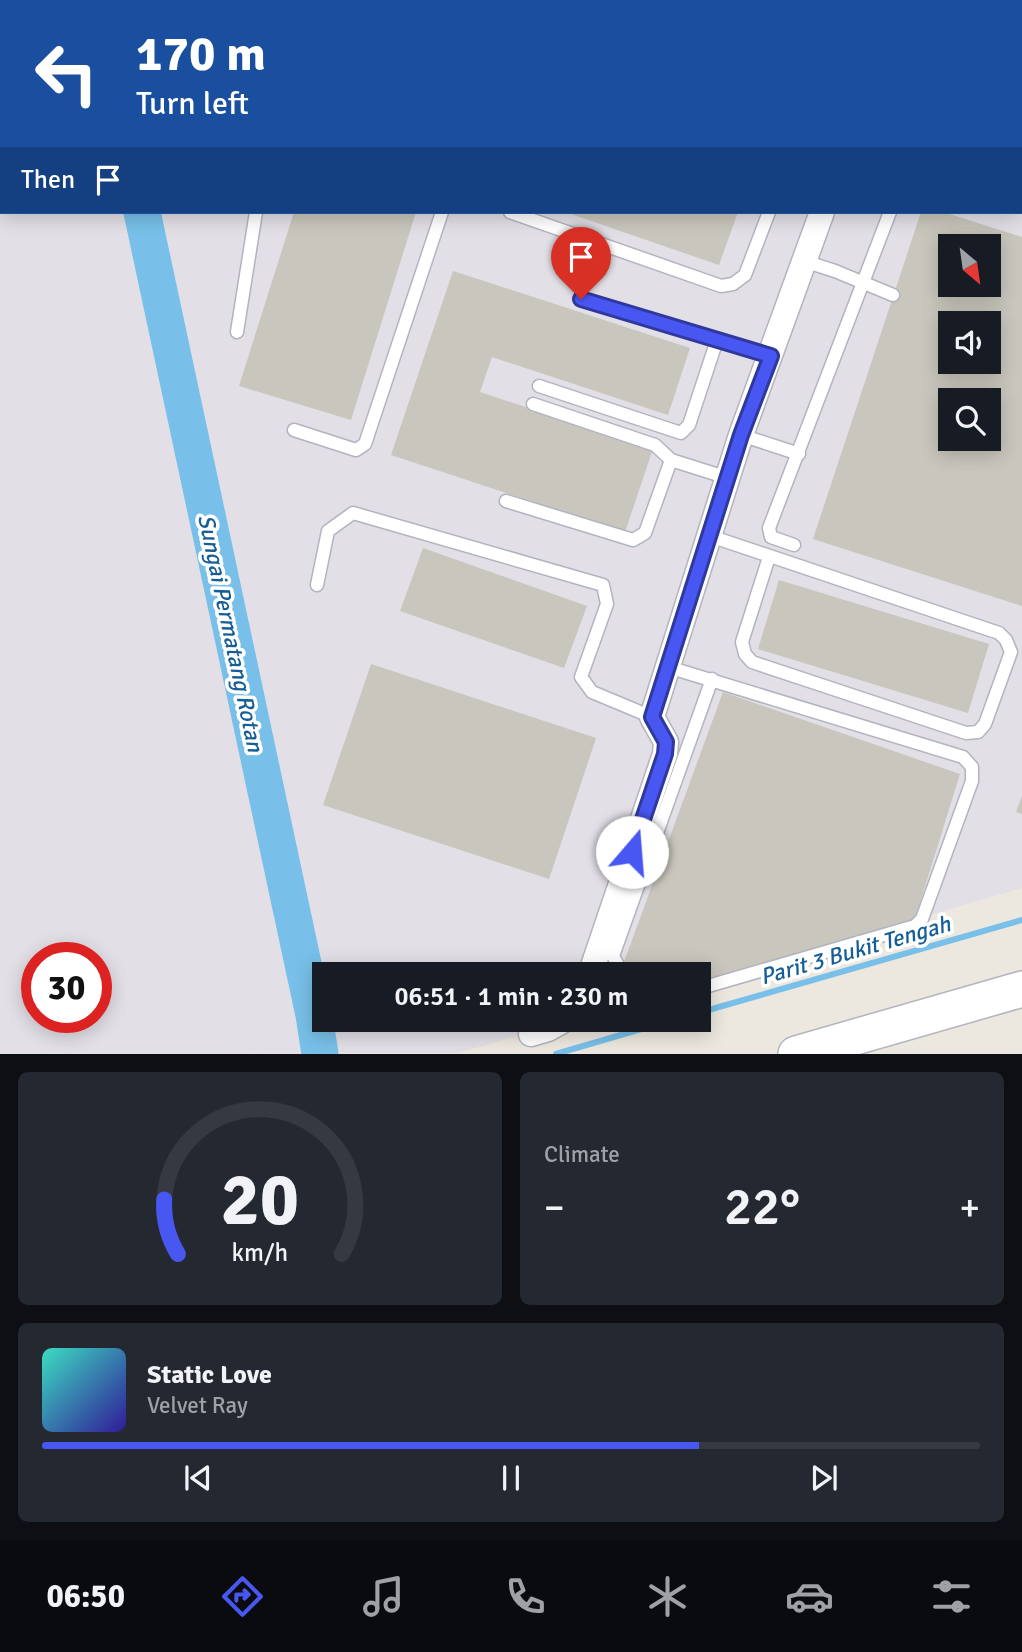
<!DOCTYPE html>
<html lang="en">
<head>
<meta charset="utf-8">
<style>
	body { margin:0; font-family:Signika,sans-serif; background:#242831; color:#f1f3f6; height:100vh; display:flex; flex-direction:column; font-size:26px; white-space:nowrap }
	* { box-sizing:border-box; margin:0 }
	p { font-size:23px; color:#9ea1a6 }
	.icon { flex:none; width:38px; height:38px; fill:none; stroke:currentColor; stroke-width:2; stroke-linecap:round; stroke-linejoin:round }
	.map { position:relative; height:1054px; overflow:hidden }
	.sheet { display:flex; flex-direction:column; gap:18px; padding:18px; background:#0d0f14; flex:1 }
	.sheet>* { flex:none }
	.top-card { position:absolute; left:0px; top:0px; width:1022px; height:214px; box-shadow:0 4px 18px #0003; background:#1a4fa0; color:#fff; overflow:hidden }
	.needle { width:46px; rotate:151deg }
	.fabs { position:absolute; left:938px; top:234px; display:grid; gap:14px }
	.fabs a { display:grid; place-items:center; width:63px; height:63px; border-radius:0px; background:#171b24; box-shadow:0 4px 18px #0003; font-size:35px }
	.speed { position:absolute; left:21px; top:942px; display:flex; gap:14px; font-size:35px; font-weight:700; text-align:center }
	.speed>* { display:grid; place-content:center; width:91px; height:91px; border-radius:50%; background:#171b24; box-shadow:0 4px 18px #0003; line-height:1 }
	.speed .limit { border:10px solid #d22; background:#fff; color:#111 }
	.pin { position:absolute; display:grid; place-items:center; width:60px; height:60px; color:#fff; margin:-72px -30px; border-radius:50% 50% 50% 0; rotate:-45deg; box-shadow:0 0 7px #0007 }
	.pin .icon { rotate:45deg }
	.me { position:absolute; width:77px; margin:-38px; rotate:18deg; stroke-linejoin:round; filter:drop-shadow(0 0 5px #0008) }
	.turn { display:flex; align-items:center; gap:24px; height:147px; padding:0 21px; font-size:32px }
	.turn .icon { width:91px; height:91px; stroke-width:2.5 }
	.turn b { display:block; font-size:49px; line-height:60px }
	.then { display:flex; align-items:center; height:66px; padding:0 21px; background:#0003; gap:14px; font-size:26px }
	.big { font-size:52px; font-weight:600; line-height:1.1 }
	.sheet .tile { flex:1; display:flex; flex-direction:column; justify-content:center; gap:10px; min-width:0; padding:0 24px; border-radius:10px; background:#242831 }
	.sheet .dial { align-items:center; gap:0 }
	.dial svg { height:182px; overflow:visible; fill:none; stroke:#363941; stroke-width:7; stroke-linecap:round; text-anchor:middle }
	.dial text { fill:#f1f3f6; stroke:none }
	.song { display:flex; align-items:center; gap:21px }
	.cover { width:84px; height:84px; border-radius:10px; background:linear-gradient(135deg,hsl(170 70% 55%),hsl(250 70% 35%)) }
	.played { height:7px; border-radius:4px; background:linear-gradient(90deg,#4857f1 70%,#363941 70%) }
	.keys { display:flex; justify-content:space-around; direction:ltr }
	.heat { display:flex; justify-content:space-between; align-items:center; font-size:38px; direction:ltr }
	.sheet .tiles { flex:1; display:grid; gap:18px; grid-template-columns:1fr 1fr }
	.tile:last-child { grid-column:span 2 }
	.trip { position:absolute; left:312px; top:962px; width:399px; height:70px; border-radius:0px; background:#171b24; box-shadow:0 4px 18px #0003; font-weight:600; line-height:70px; text-align:center }
	.tabs { display:flex; height:112px; justify-content:space-around; align-items:center; background:#090b0e; color:#9ea1a6 }
	.tabs .icon { width:49px; height:49px }
	.tabs .current { color:#4857f1 }
	.tabs b { font-size:32px; color:#f1f3f6 }
	.map>svg:first-child { display:block }
	.industrial { fill:#e2dfe6; fill-rule:evenodd }
	.lines { fill:none; stroke-linecap:round; stroke-linejoin:round }
	.stream { stroke:#78c0e9; stroke-width:6 }
	.river { stroke:#78c0e9; stroke-width:37 }
	.building { fill:#c9c6bd; fill-rule:evenodd }
	.lane-casing { stroke:#b2b4bf; stroke-width:15 }
	.street-casing { stroke:#b2b4bf; stroke-width:27 }
	.secondary-casing { stroke:#b2b4bf; stroke-width:38 }
	.lane { stroke:#fff; stroke-width:12 }
	.street { stroke:#fff; stroke-width:24 }
	.secondary { stroke:#fff; stroke-width:35 }
	.route-casing { stroke:#2f399d; stroke-width:18 }
	.route { stroke:#4857f1; stroke-width:12 }
	.labels { text-anchor:middle; stroke-width:7; stroke-linejoin:round; paint-order:stroke }
	.water-label { font-size:23px; font-style:italic; fill:#155e97; stroke:#fff }
</style>
</head>
<body>
<div class="map">
<svg width="1022" height="1054" viewBox="0 0 1022 1054">
	<rect width="100%" height="100%" fill="#ede8df"/>
	<path class="industrial" d="M 0,0 L 1022,0 L 1022,888 L 698,983 L 698,975 L 324,975 L 324,1020 L 572,1020 L 458,1053 L 0,1054 ZM 2,2 L 1020,2 L 1020,212 L 2,212 ZM 950,247 L 989,247 L 989,285 L 950,285 ZM 950,324 L 989,324 L 989,362 L 950,362 ZM 950,401 L 989,401 L 989,439 L 950,439 ZM 37,957 L 96,957 L 96,1017 L 37,1017 Z"/>
	<g class="lines">
		<g class="stream">
			<path d="M 698,1013 L 1022,920"/>
			<path d="M 556,1054 L 672,1020"/>
		</g>
		<g class="river">
			<path d="M 102,0 L 102,2"/>
			<path d="M 142,212 L 314,1015 L 320,1054"/>
		</g>
	</g>
	<g class="building">
		<path d="M 294,212 L 416,212 L 351,420 L 239,386 Z"/>
		<path d="M 565,212 L 738,212 L 719,265 Z"/>
		<path d="M 921,212 L 943,212 L 1022,237 L 1022,606 L 813,539 ZM 950,247 L 989,247 L 989,285 L 950,285 ZM 950,324 L 989,324 L 989,362 L 950,362 ZM 950,401 L 989,401 L 989,439 L 950,439 Z"/>
		<path d="M 453,271 L 690,348 L 668,415 L 492,357 L 480,392 L 653,449 L 625,532 L 391,455 Z"/>
		<path d="M 423,548 L 587,606 L 564,668 L 400,611 Z"/>
		<path d="M 779,580 L 989,644 L 968,713 L 758,649 Z"/>
		<path d="M 371,664 L 596,738 L 549,879 L 323,805 Z"/>
		<path d="M 723,692 L 960,774 L 914,922 L 698,986 L 698,975 L 660,975 L 624,962 Z"/>
		<path d="M 1022,796 L 1022,814 L 1016,812 Z"/>
	</g>
	<g class="lines">
		<g class="lane-casing">
			<g id="lane">
				<path d="M 968,2 L 968,0"/>
				<path d="M 0,147 L 2,146"/>
				<path d="M 1020,202 L 1022,203"/>
				<path d="M 510,212 L 721,286 L 733,284 L 745,275 L 769,212"/>
				<path d="M 804,261 L 835,271 L 893,295"/>
				<path d="M 581,299 L 717,340"/>
				<path d="M 237,332 L 256,212"/>
				<path d="M 539,386 L 681,433 L 689,425 L 717,340 L 771,356"/>
				<path d="M 533,404 L 655,445 L 671,460"/>
				<path d="M 294,430 L 356,450 L 365,444 L 442,212"/>
				<path d="M 741,435 L 799,454"/>
				<path d="M 506,501 L 633,540 L 645,533 L 671,460 L 728,478"/>
				<path d="M 710,536 L 999,633 L 1006,640 L 1011,652 L 985,724 L 978,732 L 966,733 L 752,662 L 745,654 L 742,642 L 769,557"/>
				<path d="M 794,545 L 771,537 L 769,528 L 890,212"/>
				<path d="M 317,585 L 328,531 L 353,513 L 603,585 L 607,604 L 581,677 L 592,692 L 652,717"/>
				<path d="M 668,667 L 963,757 L 972,767 L 972,781 L 922,919 L 915,926 L 698,989"/>
				<path d="M 639,975 L 620,969 L 613,956 L 712,679"/>
			</g>
		</g>
		<g class="street-casing">
			<g id="street">
				<path d="M 464,0 L 472,2"/>
				<path d="M 893,2 L 893,0"/>
				<path d="M 1020,142 L 1022,143"/>
				<path d="M 590,975 L 665,754 L 666,742 L 652,717 L 741,435 L 822,212"/>
				<path d="M 531,1034 L 548,1029 L 564,1020"/>
			</g>
		</g>
		<g class="secondary-casing">
			<path id="secondary" d="M 796,1054 L 1022,989"/>
		</g>
		<use href="#lane" class="lane"/>
		<use href="#street" class="street"/>
		<use href="#secondary" class="secondary"/>
	</g>
	<g class="lines">
		<g class="route-casing">
			<path id="route" d="M 581,299 L 771,356 L 741,435 L 652,717 L 666,742 L 665,754 L 632,852"/>
		</g>
		<use href="#route" class="route"/>
	</g>
	<g class="labels">
		<g class="water-label">
			<text transform="translate(231 633) rotate(78)" y="8">Sungai Permatang Rotan</text>
			<text transform="translate(855 950) rotate(-16)" y="8">Parit 3 Bukit Tengah</text>
		</g>
	</g>
</svg>
<div class="fabs">
<a><svg class="needle" viewBox="-14 -14 28 28"><path d="M0-13l5 13h-10z" fill="#e53935"/><path d="M0 13l5-13h-10z" fill="#9ea1a6"/></svg></a>
<a><svg class="icon" aria-label="sound" viewBox="0 0 24 24"><path d="M4 9h4l5-4v14l-5-4H4zM17 9q2 3 0 6"/></svg></a>
<a><svg class="icon" aria-label="search" viewBox="0 0 24 24"><circle cx="10" cy="10" r="6"/><path d="M15 15l6 6"/></svg></a>
</div>
<div class="speed"><div class="limit">30</div></div>
<div class="pin" style="left:581px;top:299px;background:#d93025"><svg class="icon" aria-label="arrive" viewBox="0 0 24 24"><path d="M6 21V4h12l-3 4 3 4H6"/></svg></div>
<svg class="me" style="left:632px;top:852px" viewBox="-20 -20 40 40"><circle r="19" fill="#fff"/><path d="M0-13L10 11 0 6-10 11z" fill="#4857f1"/></svg>
<div class="trip">06:51 · 1 min · 230 m</div>
<div class="top-card">
<div class="turn"><svg class="icon" aria-label="left" viewBox="0 0 24 24"><path d="M17 20v-9H6M10 6l-5 5 5 5"/></svg><div><b>170 m</b>Turn left</div></div>
<div class="then">Then<svg class="icon" aria-label="arrive" viewBox="0 0 24 24"><path d="M6 21V4h12l-3 4 3 4H6"/></svg></div>
</div>
</div>
<section class="sheet">
<div class="tiles">
<div class="tile dial"><svg viewBox="0 0 100 80">
<path d="M14 69A42 42 0 1 1 86 69"/>
<path d="M14 69A42 42 0 0 1 8 45" stroke="#4857f1"/>
<text x="50" y="56" font-size="32" font-weight="700">20</text>
<text x="50" y="72" font-size="11">km/h</text>
</svg></div>
<div class="tile"><p>Climate</p>
<div class="heat"><a>−</a><b class="big">22°</b><a>+</a></div>
</div>
<div class="tile">
<div class="song"><i class="cover"></i><div><b>Static Love</b><p>Velvet Ray</p></div></div>
<div class="played"></div>
<div class="keys"><svg class="icon" aria-label="previous" viewBox="0 0 24 24"><path d="M18 5L8 12l10 7zM5 5v14"/></svg><svg class="icon" aria-label="pause" viewBox="0 0 24 24"><path d="M8 5v14M16 5v14"/></svg><svg class="icon" aria-label="next" viewBox="0 0 24 24"><path d="M6 5l10 7-10 7zM19 5v14"/></svg></div>
</div>
</div>
</section>
<nav class="tabs">
<b>06:50</b>
<svg class="icon current" aria-label="directions" viewBox="0 0 24 24"><path d="M12 3l9 9-9 9-9-9zM9 14v-3h6M13 9l2 2-2 2"/></svg>
<svg class="icon" aria-label="music" viewBox="0 0 24 24"><path d="M9 18V5l10-2v13"/><circle cx="6" cy="18" r="3"/><circle cx="16" cy="16" r="3"/></svg>
<svg class="icon" aria-label="phone" viewBox="0 0 24 24"><path d="M5 4h4l2 5-3 2q2 4 5 5l2-3 5 2v4C11 20 4 13 5 4z"/></svg>
<svg class="icon" aria-label="climate" viewBox="0 0 24 24"><path d="M12 3v18M4 7l16 10M4 17L20 7"/></svg>
<svg class="icon" aria-label="car" viewBox="0 0 24 24"><path d="M5 17H2v-5l4-1 3-4h7l3 4 3 1v5h-3M9 17h6M6 11h13"/><circle cx="7" cy="17" r="2"/><circle cx="17" cy="17" r="2"/></svg>
<svg class="icon" aria-label="filters" viewBox="0 0 24 24"><path d="M4 7h16M4 17h16"/><circle cx="9" cy="7" r="2"/><circle cx="15" cy="17" r="2"/></svg>
</nav>
</body>
</html>
